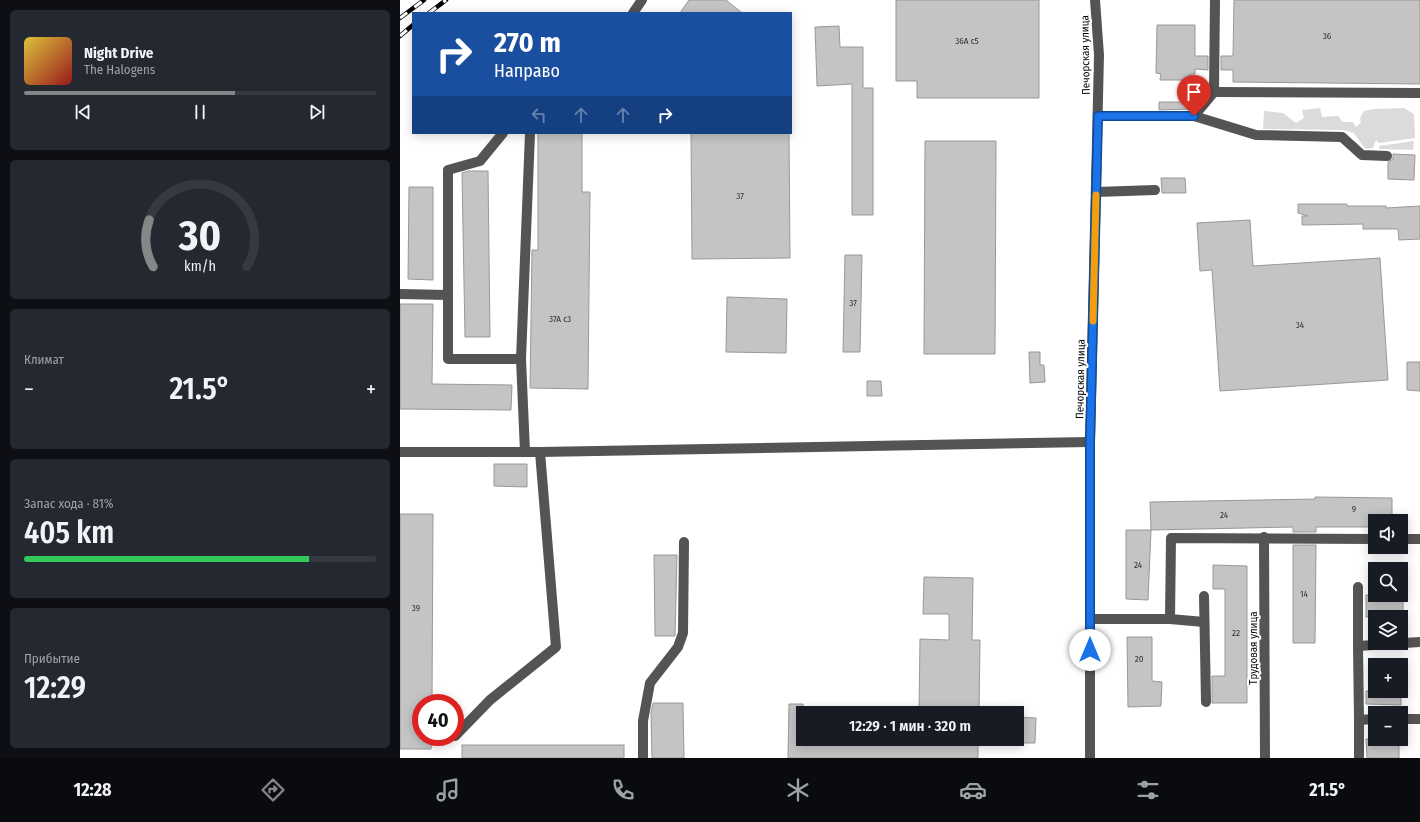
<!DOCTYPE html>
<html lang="ru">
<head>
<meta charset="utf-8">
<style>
	body { margin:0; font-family:"Fira Sans Condensed",sans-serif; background:#242831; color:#f1f3f6; height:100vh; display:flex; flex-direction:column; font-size:15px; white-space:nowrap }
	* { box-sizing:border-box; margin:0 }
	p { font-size:13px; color:#9ea1a6 }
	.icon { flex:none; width:22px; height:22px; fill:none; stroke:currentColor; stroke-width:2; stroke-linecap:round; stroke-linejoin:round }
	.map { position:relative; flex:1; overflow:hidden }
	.sheet { display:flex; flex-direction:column; gap:10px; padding:10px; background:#0d0f14; width:400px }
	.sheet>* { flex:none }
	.banner { position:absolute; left:12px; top:12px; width:380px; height:122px; border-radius:0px; box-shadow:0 2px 10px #0003; background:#1a4fa0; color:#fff; overflow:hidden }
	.buttons { position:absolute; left:968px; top:514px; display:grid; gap:8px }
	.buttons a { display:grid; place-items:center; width:40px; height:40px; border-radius:0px; background:#171b24; box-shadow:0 2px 10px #0003; font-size:20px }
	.speed { position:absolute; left:12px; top:694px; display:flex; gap:8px; font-size:20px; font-weight:700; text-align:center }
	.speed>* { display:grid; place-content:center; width:52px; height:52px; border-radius:50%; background:#171b24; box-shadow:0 2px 10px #0003; line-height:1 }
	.speed .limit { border:6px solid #d22; background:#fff; color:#111 }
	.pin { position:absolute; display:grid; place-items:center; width:34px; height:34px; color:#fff; margin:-41px -17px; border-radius:50% 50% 50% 0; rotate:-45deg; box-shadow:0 0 4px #0007 }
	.pin .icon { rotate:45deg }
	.me { position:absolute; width:44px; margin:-22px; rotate:0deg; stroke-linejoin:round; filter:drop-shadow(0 0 3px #0008) }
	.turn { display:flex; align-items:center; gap:14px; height:84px; padding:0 16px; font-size:18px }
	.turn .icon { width:52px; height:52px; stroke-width:2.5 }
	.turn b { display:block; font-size:28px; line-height:34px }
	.lanes { display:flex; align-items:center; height:38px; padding:0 16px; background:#0003; justify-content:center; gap:20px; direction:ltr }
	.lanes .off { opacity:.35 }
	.big { font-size:30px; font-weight:600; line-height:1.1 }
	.sheet .card { flex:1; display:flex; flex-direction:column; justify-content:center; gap:6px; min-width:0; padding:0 14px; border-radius:6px; background:#242831 }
	.sheet .dial { align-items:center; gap:0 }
	.dial svg { height:104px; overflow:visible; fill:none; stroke:#363941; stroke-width:7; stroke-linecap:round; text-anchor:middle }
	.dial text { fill:#f1f3f6; stroke:none }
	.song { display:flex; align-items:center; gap:12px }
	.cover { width:48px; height:48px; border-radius:6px; background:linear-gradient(135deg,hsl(50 70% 55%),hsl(0 70% 35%)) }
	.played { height:4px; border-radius:2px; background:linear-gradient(90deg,#858687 60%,#363941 60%) }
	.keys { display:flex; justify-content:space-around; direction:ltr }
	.heat { display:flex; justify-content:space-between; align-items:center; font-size:22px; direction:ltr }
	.charge { height:6px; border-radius:3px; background:linear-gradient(90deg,#34c759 81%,#363941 0) }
	.trip { position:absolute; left:396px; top:706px; width:228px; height:40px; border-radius:0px; background:#171b24; box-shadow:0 2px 10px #0003; font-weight:600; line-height:40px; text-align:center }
	.menu { display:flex; height:64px; justify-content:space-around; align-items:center; background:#090b0e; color:#9ea1a6 }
	.menu .icon { width:28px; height:28px }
	.menu .selected { color:#858687 }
	.menu b { font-size:18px; color:#f1f3f6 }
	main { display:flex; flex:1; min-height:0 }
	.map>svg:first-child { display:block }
	.green { fill:#dbdbdb }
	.building { fill:#c4c4c4; stroke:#989898 }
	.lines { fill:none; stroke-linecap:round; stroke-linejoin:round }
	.minor { stroke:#545454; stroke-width:10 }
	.rail-casing { stroke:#000; stroke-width:4.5 }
	.rail { stroke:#fff; stroke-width:3; stroke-dasharray:9; stroke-linecap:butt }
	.route-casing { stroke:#114b97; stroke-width:10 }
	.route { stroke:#1a73e8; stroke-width:7 }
	.slow { stroke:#f59e0b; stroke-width:7 }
	.labels { text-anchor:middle; stroke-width:4; stroke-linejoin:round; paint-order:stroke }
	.number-label { font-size:9px; fill:#313131 }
	.street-label { font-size:11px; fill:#000; stroke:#fff }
</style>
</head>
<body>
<main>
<section class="sheet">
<div class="card">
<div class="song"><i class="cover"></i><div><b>Night Drive</b><p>The Halogens</p></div></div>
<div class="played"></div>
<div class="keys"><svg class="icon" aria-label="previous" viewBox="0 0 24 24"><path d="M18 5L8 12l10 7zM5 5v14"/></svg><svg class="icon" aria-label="pause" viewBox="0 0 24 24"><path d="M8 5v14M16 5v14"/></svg><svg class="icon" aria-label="next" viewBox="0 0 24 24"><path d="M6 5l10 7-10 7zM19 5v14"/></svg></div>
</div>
<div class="card dial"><svg viewBox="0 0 100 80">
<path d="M14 69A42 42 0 1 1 86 69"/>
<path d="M14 69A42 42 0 0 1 11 33" stroke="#858687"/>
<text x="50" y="56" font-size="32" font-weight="700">30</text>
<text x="50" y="72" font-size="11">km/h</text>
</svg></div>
<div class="card"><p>Климат</p>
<div class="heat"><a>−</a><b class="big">21.5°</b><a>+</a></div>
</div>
<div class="card"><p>Запас хода · 81%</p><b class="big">405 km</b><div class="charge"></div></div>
<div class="card"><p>Прибытие</p><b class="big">12:29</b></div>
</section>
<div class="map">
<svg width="1020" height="758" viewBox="0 0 1020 758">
	<rect width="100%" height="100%" fill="#fff"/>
	<g class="green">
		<path d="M 920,108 L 922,117 L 938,116 L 943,122 L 953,122 L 956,127 L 961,122 L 960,118 L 964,111 L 974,109 L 1004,108 L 1014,114 L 1015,138 L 979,143 L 976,140 L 973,148 L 965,149 L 954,133 L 944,130 L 863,129 L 864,111 L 883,113 L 896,123 L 904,118 L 902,110 Z"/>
		<path d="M 1014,141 L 1013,150 L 979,149 L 979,146 Z"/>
	</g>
	<g class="building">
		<path d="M 289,0 L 326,0 L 342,13 L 280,13 Z"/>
		<path d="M 496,0 L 639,0 L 639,98 L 517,98 L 517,81 L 496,81 Z"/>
		<path d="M 834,0 L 1020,0 L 1020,84 L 833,82 L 833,70 L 821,70 L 821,56 L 833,56 Z"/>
		<path d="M 757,25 L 795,25 L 795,56 L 808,56 L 808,70 L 795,69 L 795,74 L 790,74 L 790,80 L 760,80 L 761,74 L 756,73 Z"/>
		<path d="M 439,26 L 440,47 L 463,47 L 463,88 L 473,88 L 473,215 L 452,215 L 452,84 L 417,86 L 415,27 Z"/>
		<path d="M 759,102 L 791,102 L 791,109 L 759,110 Z"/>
		<path d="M 138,133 L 182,133 L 182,192 L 190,192 L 188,389 L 130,388 L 132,250 L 138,250 Z"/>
		<path d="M 291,133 L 389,133 L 390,258 L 292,259 Z"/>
		<path d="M 525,141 L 596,141 L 595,354 L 524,354 Z"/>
		<path d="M 993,154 L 1015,155 L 1014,180 L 988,179 L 988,162 L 993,159 Z"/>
		<path d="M 68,171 L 88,171 L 90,337 L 65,337 L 62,173 Z"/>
		<path d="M 761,178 L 785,178 L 786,193 L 762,193 Z"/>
		<path d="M 9,187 L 33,187 L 33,280 L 8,279 Z"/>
		<path d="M 898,204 L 947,204 L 947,206 L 986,206 L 986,208 L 1020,206 L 1020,239 L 999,240 L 998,229 L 963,229 L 963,224 L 902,225 L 902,216 L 908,216 L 898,213 Z"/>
		<path d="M 850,220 L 853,266 L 980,258 L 988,380 L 820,391 L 812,270 L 800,271 L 797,223 Z"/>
		<path d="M 445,255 L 462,255 L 460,352 L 443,352 Z"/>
		<path d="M 327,297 L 387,299 L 386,353 L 326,352 Z"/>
		<path d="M 0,304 L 33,304 L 32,384 L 112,385 L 111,410 L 0,409 Z"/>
		<path d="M 629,352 L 640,352 L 640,365 L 644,365 L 645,382 L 630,383 Z"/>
		<path d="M 1007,362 L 1020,362 L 1020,391 L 1007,390 Z"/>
		<path d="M 467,381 L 481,381 L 482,396 L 467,396 Z"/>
		<path d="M 94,464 L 127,464 L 127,487 L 94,486 Z"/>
		<path d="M 915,497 L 992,498 L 992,521 L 975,521 L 975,527 L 916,527 L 916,532 L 893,532 L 893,527 L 751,530 L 750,502 L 915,499 Z"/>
		<path d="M 0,514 L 33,514 L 32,703 L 21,703 L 21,737 L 32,737 L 31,749 L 0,749 Z"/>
		<path d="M 726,530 L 751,530 L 748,600 L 726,599 Z"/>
		<path d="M 893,545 L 916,545 L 915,643 L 893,643 Z"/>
		<path d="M 254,555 L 277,555 L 275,636 L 255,636 Z"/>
		<path d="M 813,565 L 847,566 L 847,703 L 812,703 L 812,676 L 825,676 L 825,589 L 813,589 Z"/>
		<path d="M 524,577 L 573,578 L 572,640 L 580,640 L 579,713 L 519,713 L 520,639 L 549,640 L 549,614 L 523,614 Z"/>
		<rect x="966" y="595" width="37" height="22"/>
		<path d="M 727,637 L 752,637 L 752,681 L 762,682 L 761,706 L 728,707 Z"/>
		<path d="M 966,691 L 1001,691 L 1001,705 L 966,704 Z"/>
		<path d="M 253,703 L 283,703 L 284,758 L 252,758 L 251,713 Z"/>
		<path d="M 389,704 L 403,704 L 403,739 L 578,739 L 578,758 L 388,758 Z"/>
		<path d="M 617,717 L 636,718 L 635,743 L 617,743 Z"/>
		<path d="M 966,739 L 999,739 L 999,758 L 967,758 Z"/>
		<rect x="62" y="745" width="162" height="13"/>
	</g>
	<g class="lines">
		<g class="minor">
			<path d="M 233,13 L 242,0"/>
			<path d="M 814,92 L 1020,93"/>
			<path d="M 698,116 L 794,116 L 856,135 L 942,137 L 962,155 L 987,156"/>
			<path d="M 794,116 L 814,92 L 815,0"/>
			<path d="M 103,133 L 80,161 L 48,170 L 48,359 L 121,359"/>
			<path d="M 696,192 L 755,190"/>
			<path d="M 0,294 L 48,295"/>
			<path d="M 0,452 L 140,452 L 690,442"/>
			<path d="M 125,452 L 121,359 L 130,133"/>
			<path d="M 864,537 L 865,758"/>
			<path d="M 1001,539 L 1020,539"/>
			<path d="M 958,587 L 958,646 L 1020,642"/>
			<path d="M 804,596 L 806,702"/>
			<path d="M 690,619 L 770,619 L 804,622"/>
			<path d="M 770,619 L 771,538 L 975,539"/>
			<path d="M 958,646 L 959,720 L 975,719"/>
			<path d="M 1001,719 L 1020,719"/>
			<path d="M 959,720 L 959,758"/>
			<path d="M 55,736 L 90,700 L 156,647 L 140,452"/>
			<path d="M 243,758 L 243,721 L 250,683 L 278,647 L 283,633 L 284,542"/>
			<path d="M 690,758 L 690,442 L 699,55 L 695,0"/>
		</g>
		<g class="rail-casing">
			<g id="rail">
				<path d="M 29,13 L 46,0"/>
				<path d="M 0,18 L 24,0"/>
				<path d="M 0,36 L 13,25"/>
			</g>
		</g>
		<use href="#rail" class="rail"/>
	</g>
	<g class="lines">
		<g class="route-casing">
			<path id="route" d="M 690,650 L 690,442 L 698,116 L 794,116"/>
		</g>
		<use href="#route" class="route"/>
		<path class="slow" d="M 693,321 L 696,195"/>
	</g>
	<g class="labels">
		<g class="number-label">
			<text x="927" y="39">36</text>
			<text x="567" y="44">36А с5</text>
			<text x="340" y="199">37</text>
			<text x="453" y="306">37</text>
			<text x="160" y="322">37А с3</text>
			<text x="900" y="328">34</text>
			<text x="954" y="512">9</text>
			<text x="824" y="518">24</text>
			<text x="738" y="568">24</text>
			<text x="904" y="597">14</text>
			<text x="16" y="611">39</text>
			<text x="836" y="636">22</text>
			<text x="739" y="662">20</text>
		</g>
		<g class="street-label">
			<text transform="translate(685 55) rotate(-91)" y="4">Печорская улица</text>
			<text transform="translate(680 379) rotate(-89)" y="4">Печорская улица</text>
			<text transform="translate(853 648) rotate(-90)" y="4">Трудовая улица</text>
		</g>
	</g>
</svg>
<div class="buttons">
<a><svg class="icon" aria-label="sound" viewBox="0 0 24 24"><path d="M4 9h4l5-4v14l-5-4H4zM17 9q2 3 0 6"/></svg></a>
<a><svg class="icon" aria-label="search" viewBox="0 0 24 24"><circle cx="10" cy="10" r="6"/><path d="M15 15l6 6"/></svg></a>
<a><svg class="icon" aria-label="layers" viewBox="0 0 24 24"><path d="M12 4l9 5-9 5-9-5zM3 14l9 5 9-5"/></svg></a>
<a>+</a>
<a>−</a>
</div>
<div class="speed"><div class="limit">40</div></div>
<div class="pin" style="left:794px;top:116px;background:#d93025"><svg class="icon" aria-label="arrive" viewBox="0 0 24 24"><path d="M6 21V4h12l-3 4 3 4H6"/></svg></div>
<svg class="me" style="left:690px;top:650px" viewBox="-20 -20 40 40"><circle r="19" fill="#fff"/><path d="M0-13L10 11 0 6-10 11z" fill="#1a73e8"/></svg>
<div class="trip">12:29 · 1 мин · 320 m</div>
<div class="banner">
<div class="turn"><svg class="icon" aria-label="right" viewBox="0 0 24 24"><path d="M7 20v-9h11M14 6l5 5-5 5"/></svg><div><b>270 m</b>Направо</div></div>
<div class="lanes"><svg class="icon off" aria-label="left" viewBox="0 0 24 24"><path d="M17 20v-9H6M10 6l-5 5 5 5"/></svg><svg class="icon off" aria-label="ahead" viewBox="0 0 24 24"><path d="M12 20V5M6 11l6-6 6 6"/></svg><svg class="icon off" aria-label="ahead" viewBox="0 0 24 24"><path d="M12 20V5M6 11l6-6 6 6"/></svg><svg class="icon" aria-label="right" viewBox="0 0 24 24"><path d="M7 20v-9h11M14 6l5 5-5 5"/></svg></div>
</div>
</div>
</main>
<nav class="menu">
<b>12:28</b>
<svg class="icon selected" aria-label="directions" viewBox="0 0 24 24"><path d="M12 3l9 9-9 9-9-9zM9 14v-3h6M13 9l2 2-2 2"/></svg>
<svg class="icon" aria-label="music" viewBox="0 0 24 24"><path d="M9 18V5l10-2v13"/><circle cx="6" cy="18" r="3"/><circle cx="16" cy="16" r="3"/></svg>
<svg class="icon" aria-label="phone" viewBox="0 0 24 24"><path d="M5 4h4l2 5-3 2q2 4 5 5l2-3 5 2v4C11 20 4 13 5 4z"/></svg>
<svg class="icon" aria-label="climate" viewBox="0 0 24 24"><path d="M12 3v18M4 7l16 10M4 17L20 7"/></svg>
<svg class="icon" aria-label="car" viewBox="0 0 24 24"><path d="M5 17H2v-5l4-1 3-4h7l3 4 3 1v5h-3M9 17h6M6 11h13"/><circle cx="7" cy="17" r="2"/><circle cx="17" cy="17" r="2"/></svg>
<svg class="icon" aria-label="filters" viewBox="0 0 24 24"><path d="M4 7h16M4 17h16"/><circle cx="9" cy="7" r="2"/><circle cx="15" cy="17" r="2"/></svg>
<b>21.5°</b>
</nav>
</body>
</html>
